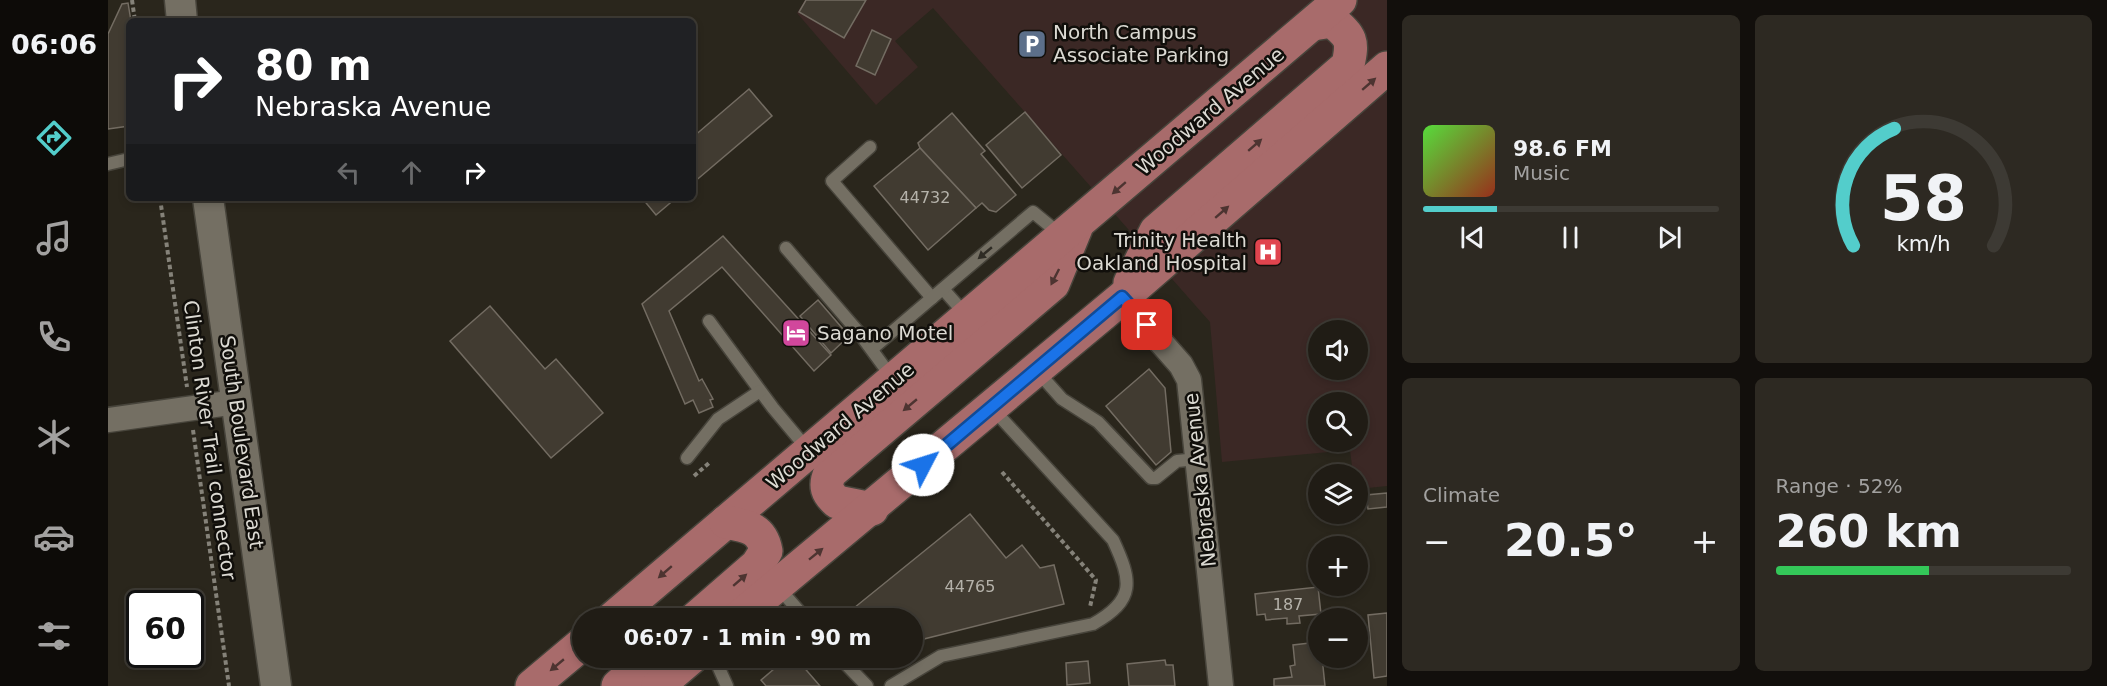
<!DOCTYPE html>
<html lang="en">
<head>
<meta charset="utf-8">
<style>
	body { margin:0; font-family:"DejaVu Sans",sans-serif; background:#2d2922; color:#f1f3f6; height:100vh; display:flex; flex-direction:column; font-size:22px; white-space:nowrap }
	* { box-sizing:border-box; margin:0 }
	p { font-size:20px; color:#a2a1a0 }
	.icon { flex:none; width:33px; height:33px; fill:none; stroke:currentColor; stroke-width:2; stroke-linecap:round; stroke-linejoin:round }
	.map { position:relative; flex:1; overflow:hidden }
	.drawer { display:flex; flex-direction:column; gap:15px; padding:15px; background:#120f0c; width:720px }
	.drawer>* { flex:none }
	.hud { position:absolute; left:18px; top:18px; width:570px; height:183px; border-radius:9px; box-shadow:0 3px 9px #0003,0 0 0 2px #3d3a34; background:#202124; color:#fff; overflow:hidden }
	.controls { position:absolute; left:1200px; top:320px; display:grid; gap:12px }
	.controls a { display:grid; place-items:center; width:60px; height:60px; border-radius:50%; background:#201c15; box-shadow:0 3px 9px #0003,0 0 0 2px #3d3a34; font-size:30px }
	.speed { position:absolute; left:18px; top:590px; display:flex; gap:12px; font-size:30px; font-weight:700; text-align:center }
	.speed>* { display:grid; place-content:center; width:78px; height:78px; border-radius:50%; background:#201c15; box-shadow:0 3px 9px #0003,0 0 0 2px #3d3a34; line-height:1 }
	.speed .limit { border:3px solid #111; border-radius:9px; background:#fff; color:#111 }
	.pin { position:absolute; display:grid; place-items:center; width:51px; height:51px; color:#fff; margin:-26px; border-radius:12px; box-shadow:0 3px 9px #0006 }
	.me { position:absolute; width:66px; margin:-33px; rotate:50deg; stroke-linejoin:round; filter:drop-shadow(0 0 4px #0008) }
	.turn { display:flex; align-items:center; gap:21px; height:126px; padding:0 30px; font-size:27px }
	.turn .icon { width:78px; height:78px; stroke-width:2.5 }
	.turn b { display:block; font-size:42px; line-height:51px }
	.lanes { display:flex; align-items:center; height:57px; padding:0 30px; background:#0003; justify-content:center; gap:30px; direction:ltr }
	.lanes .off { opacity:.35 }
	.big { font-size:45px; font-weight:600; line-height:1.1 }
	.drawer .card { flex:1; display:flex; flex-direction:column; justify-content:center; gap:9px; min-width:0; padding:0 21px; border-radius:9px; background:#2d2922 }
	.drawer .dial { align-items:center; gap:0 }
	.dial svg { height:156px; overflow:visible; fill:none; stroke:#3d3a34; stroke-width:7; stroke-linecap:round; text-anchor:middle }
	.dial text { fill:#f1f3f6; stroke:none }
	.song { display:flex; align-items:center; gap:18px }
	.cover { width:72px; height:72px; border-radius:9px; background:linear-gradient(135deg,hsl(110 70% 55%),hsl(10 70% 35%)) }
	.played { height:6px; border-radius:3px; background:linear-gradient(90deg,#53cdcb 25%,#3d3a34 25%) }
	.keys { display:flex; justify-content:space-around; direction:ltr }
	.heat { display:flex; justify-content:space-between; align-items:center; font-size:33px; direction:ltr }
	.charge { height:9px; border-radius:4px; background:linear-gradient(90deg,#34c759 52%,#3d3a34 0) }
	.drawer .tiles { flex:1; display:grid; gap:15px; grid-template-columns:repeat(2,1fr) }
	.trip { position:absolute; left:464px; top:608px; width:351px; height:60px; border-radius:30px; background:#201c15; box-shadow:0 3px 9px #0003,0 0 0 2px #3d3a34; font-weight:600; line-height:60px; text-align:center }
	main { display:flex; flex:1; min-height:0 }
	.tabs { display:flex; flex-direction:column; width:108px; justify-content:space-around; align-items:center; background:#0d0b08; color:#a2a1a0 }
	.tabs .icon { width:42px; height:42px }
	.tabs .current { color:#53cdcb }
	.tabs b { font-size:27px; color:#f1f3f6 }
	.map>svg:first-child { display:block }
	.medical { fill:#3b2825; fill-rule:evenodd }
	.building { fill:#413b31; stroke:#736c62; stroke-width:1.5 }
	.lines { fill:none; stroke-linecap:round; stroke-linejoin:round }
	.service-casing { stroke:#47443b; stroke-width:15 }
	.minor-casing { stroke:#47443b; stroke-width:27 }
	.tertiary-casing { stroke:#47443b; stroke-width:33 }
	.primary-casing { stroke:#47443b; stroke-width:36 }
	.path { stroke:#858279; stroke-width:4; stroke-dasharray:4.5 3; stroke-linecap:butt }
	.service { stroke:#746f63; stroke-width:12 }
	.minor { stroke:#746f63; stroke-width:24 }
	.tertiary { stroke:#746f63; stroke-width:30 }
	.primary { stroke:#a86b6b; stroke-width:33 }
	.oneway { fill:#4d3431 }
	.oneway2 { fill:#2f2c25 }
	.route-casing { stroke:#114b97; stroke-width:15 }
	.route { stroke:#1a73e8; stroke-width:10 }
	.labels { text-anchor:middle; stroke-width:5; stroke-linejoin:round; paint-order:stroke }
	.number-label { font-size:16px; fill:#b5b2aa }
	.poi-label { font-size:20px; fill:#dcdad3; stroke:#110f0b; text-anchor:start }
	.street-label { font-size:20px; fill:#dcdad3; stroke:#110f0b }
</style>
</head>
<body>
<main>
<nav class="tabs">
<b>06:06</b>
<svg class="icon current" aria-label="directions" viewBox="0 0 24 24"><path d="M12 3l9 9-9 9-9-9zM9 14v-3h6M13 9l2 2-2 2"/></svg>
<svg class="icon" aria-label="music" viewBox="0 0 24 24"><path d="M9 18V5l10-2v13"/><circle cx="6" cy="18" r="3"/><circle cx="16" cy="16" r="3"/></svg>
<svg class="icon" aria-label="phone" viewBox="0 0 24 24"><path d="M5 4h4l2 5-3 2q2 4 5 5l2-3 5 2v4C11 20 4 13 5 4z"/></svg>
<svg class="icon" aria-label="climate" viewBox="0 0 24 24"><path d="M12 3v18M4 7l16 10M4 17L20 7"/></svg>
<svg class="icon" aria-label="car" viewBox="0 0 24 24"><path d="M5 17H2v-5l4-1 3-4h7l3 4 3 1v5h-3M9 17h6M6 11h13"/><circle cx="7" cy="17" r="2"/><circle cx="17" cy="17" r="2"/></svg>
<svg class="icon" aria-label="filters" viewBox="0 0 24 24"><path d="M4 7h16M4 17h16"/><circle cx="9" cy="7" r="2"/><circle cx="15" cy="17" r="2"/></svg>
</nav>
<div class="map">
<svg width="1279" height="686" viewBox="0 0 1279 686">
	<rect width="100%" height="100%" fill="#2a261c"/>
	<path class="medical" d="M 697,0 L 1279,0 L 1279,486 L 1250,489 L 1250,474 L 1245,474 L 1242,450 L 1114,462 L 1102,322 L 825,8 L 787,41 L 810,67 L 768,105 L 689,13 ZM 1210,330 L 1250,330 L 1250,369 L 1210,369 ZM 1210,402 L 1250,402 L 1250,441 L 1210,441 Z"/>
	<g class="building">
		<path d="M 698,0 L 758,0 L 736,38 L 691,12 Z"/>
		<path d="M 20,3 L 23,21 L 21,126 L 0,129 L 0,34 L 14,4 Z"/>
		<path d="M 764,30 L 783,39 L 767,75 L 748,66 Z"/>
		<path d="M 641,89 L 664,116 L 585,183 L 585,137 Z"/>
		<path d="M 917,112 L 953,155 L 914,188 L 878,145 Z"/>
		<path d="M 844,113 L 877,151 L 873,154 L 908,195 L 888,212 L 881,210 L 874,203 L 868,208 L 812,148 L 810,143 Z"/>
		<path d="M 812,148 L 868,208 L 820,250 L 766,186 Z"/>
		<path d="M 534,198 L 568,198 L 548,215 Z"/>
		<path d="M 615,236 L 723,355 L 706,371 L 614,267 L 561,311 L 591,381 L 594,379 L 605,399 L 602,400 L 605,407 L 591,413 L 585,400 L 577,404 L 534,304 Z"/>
		<path d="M 710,300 L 741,336 L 723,353 L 692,316 Z"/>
		<path d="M 382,306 L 437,369 L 448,359 L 495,413 L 443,458 L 342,341 Z"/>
		<path d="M 1041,369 L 1057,388 L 1063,452 L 1048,465 L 998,406 Z"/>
		<path d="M 1279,493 L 1279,507 L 1260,509 L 1258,495 Z"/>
		<path d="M 862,514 L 898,558 L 914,545 L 932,568 L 946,565 L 956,604 L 816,639 L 804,649 L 804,618 L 746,618 L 741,612 Z"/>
		<path d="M 1210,587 L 1213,614 L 1191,616 L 1192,623 L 1179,624 L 1179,618 L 1158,620 L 1157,614 L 1149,615 L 1147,594 Z"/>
		<path d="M 1279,613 L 1279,676 L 1266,678 L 1260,615 Z"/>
		<path d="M 1210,642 L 1210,657 L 1214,657 L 1217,686 L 1166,686 L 1166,679 L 1184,677 L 1182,666 L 1187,665 L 1185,645 Z"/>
		<path d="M 680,657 L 687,657 L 712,686 L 658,686 L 653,680 Z"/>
		<path d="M 1057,660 L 1058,665 L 1065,665 L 1067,686 L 1021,686 L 1019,664 Z"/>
		<path d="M 980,661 L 982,683 L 959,685 L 958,663 Z"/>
	</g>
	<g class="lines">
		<g class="service-casing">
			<g id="service">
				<path d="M 762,147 L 724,181 L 824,298"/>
				<path d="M 0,164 L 21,159"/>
				<path d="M 678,248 L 752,334 L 785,379"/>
				<path d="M 835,289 L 858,315"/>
				<path d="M 601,321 L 665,408 L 701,451"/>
				<path d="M 764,349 L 925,212 L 953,235"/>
				<path d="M 929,371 L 954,399 L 990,422 L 1043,478 L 1048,478 L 1069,461 L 1090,459"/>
				<path d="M 579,458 L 610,419 L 652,391"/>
				<path d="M 670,587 L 697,618"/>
				<path d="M 606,657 L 619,686"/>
				<path d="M 731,657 L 759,686"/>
				<path d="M 783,686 L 833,656 L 985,624 C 1028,600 1024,581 1005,540 L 884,408"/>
			</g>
		</g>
		<g class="minor-casing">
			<g id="minor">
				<path d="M 1014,298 L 1073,365 L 1081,380 L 1113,686"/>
				<path d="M 0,420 L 128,402"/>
			</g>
		</g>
		<g class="tertiary-casing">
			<g id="tertiary">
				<path d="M 72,0 L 74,21"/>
				<path d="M 100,198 L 168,686"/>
			</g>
		</g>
		<g class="primary-casing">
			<g id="primary">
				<path d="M 1022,283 L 1048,231 L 1240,65 C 1245,41 1244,37 1224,21 L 1205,24"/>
				<path d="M 764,509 L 729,502 C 719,493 716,486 722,473 L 945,284 L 968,228"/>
				<path d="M 505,618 L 1232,0"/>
				<path d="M 588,618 L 649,565 L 658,551 C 654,528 639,526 618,522"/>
				<path d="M 630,618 L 1014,298 L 1279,68"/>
				<path d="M 424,686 L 474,644"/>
				<path d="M 510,686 L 543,657"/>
				<path d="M 550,686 L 584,657"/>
			</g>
		</g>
		<g class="path">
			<path d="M 24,0 L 27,21"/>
			<path d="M 52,198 L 79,387"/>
			<path d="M 85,430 L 121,686"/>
			<path d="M 894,472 L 988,580 L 982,607"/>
			<path d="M 586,476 L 601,463"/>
			<path d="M 728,610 L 734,618"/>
		</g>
		<use href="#service" class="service"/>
		<use href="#minor" class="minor"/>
		<use href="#tertiary" class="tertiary"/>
		<use href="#primary" class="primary"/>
	</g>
	<defs><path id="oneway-solid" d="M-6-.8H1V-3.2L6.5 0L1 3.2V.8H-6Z" transform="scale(1.5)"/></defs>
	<g class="oneway">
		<use href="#oneway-solid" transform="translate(1261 84) rotate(-41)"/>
		<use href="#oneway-solid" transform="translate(1147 145) rotate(-41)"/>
		<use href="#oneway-solid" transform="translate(1011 188) rotate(139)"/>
		<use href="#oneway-solid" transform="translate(1114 212) rotate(-41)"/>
		<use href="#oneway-solid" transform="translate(947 277) rotate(117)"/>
		<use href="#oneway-solid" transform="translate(802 405) rotate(140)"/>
		<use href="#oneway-solid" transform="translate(708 554) rotate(-39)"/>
		<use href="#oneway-solid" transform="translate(557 572) rotate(139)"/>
		<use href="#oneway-solid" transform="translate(632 580) rotate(-41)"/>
		<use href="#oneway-solid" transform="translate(449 665) rotate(140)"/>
	</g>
	<use class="oneway2" href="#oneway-solid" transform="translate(877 253) rotate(140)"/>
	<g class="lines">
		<g class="route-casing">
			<path id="route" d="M 815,465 L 1014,297 L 1039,325"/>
		</g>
		<use href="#route" class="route"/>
	</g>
	<defs>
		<g id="parking-square" transform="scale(1.5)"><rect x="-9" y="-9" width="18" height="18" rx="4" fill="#5c6f8a" stroke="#110f0b"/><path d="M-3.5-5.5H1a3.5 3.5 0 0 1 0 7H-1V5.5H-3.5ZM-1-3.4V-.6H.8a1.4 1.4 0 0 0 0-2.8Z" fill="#fff"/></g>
		<g id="hospital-square" transform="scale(1.5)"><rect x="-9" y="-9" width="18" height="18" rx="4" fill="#e0444e" stroke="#110f0b"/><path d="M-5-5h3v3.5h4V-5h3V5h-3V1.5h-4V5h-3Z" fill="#fff"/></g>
		<g id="hotel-square" transform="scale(1.5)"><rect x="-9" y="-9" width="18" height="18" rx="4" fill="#d1479c" stroke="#110f0b"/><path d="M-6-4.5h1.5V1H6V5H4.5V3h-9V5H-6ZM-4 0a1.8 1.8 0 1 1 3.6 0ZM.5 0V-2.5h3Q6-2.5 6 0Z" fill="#fff"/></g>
	</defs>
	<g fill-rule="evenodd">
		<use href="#parking-square" x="924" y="44"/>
		<use href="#hospital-square" x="1160" y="252"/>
		<use href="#hotel-square" x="688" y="333"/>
	</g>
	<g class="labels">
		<g class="number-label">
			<text x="817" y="203">44732</text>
			<text x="862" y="592">44765</text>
			<text x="1180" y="610">187</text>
		</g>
		<g class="poi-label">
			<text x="945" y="39">North Campus<tspan x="945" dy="23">Associate Parking</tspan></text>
			<text x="1139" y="247" text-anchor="end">Trinity Health<tspan x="1139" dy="23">Oakland Hospital</tspan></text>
			<text x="709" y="340">Sagano Motel</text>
		</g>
		<g class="street-label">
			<text transform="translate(1102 111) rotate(-40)" y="7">Woodward Avenue</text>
			<text transform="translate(732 426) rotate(-40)" y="7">Woodward Avenue</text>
			<text transform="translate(102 440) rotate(82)" y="7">Clinton River Trail connector</text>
			<text transform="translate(134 442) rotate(82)" y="7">South Boulevard East</text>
			<text transform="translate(1092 480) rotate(-96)" y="7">Nebraska Avenue</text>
		</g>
	</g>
</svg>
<div class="controls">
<a><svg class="icon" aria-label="sound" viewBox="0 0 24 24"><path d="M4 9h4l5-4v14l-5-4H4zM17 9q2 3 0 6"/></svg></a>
<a><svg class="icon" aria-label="search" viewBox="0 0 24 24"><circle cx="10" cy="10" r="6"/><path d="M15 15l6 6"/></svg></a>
<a><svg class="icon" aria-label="layers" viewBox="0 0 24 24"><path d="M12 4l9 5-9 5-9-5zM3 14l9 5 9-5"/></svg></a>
<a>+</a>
<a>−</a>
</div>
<div class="speed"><div class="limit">60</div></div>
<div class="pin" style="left:1039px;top:325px;background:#d93025"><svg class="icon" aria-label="arrive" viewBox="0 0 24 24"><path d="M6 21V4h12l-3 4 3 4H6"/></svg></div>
<svg class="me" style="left:815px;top:465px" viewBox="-20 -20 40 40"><circle r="19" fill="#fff"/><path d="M0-13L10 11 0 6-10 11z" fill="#1a73e8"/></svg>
<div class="trip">06:07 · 1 min · 90 m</div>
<div class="hud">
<div class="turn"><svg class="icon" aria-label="right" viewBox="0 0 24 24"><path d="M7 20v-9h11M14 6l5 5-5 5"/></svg><div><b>80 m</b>Nebraska Avenue</div></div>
<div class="lanes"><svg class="icon off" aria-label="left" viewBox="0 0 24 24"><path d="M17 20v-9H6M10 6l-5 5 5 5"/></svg><svg class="icon off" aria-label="ahead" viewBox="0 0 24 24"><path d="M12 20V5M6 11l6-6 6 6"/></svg><svg class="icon" aria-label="right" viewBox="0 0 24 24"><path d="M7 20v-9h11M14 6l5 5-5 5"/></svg></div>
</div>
</div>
<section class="drawer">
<div class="tiles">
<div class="card">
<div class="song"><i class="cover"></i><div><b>98.6 FM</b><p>Music</p></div></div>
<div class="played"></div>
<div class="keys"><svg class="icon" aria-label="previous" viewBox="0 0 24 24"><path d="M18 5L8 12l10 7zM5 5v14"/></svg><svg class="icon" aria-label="pause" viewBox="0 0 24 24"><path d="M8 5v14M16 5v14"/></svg><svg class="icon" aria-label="next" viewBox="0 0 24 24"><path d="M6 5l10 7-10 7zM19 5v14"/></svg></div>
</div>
<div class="card dial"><svg viewBox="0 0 100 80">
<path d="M14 69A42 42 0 1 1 86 69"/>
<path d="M14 69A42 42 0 0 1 35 9" stroke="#53cdcb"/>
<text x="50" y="56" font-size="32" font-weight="700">58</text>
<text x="50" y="72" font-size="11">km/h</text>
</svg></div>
<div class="card"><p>Climate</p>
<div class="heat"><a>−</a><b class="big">20.5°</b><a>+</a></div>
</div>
<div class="card"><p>Range · 52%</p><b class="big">260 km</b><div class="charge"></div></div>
</div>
</section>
</main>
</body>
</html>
